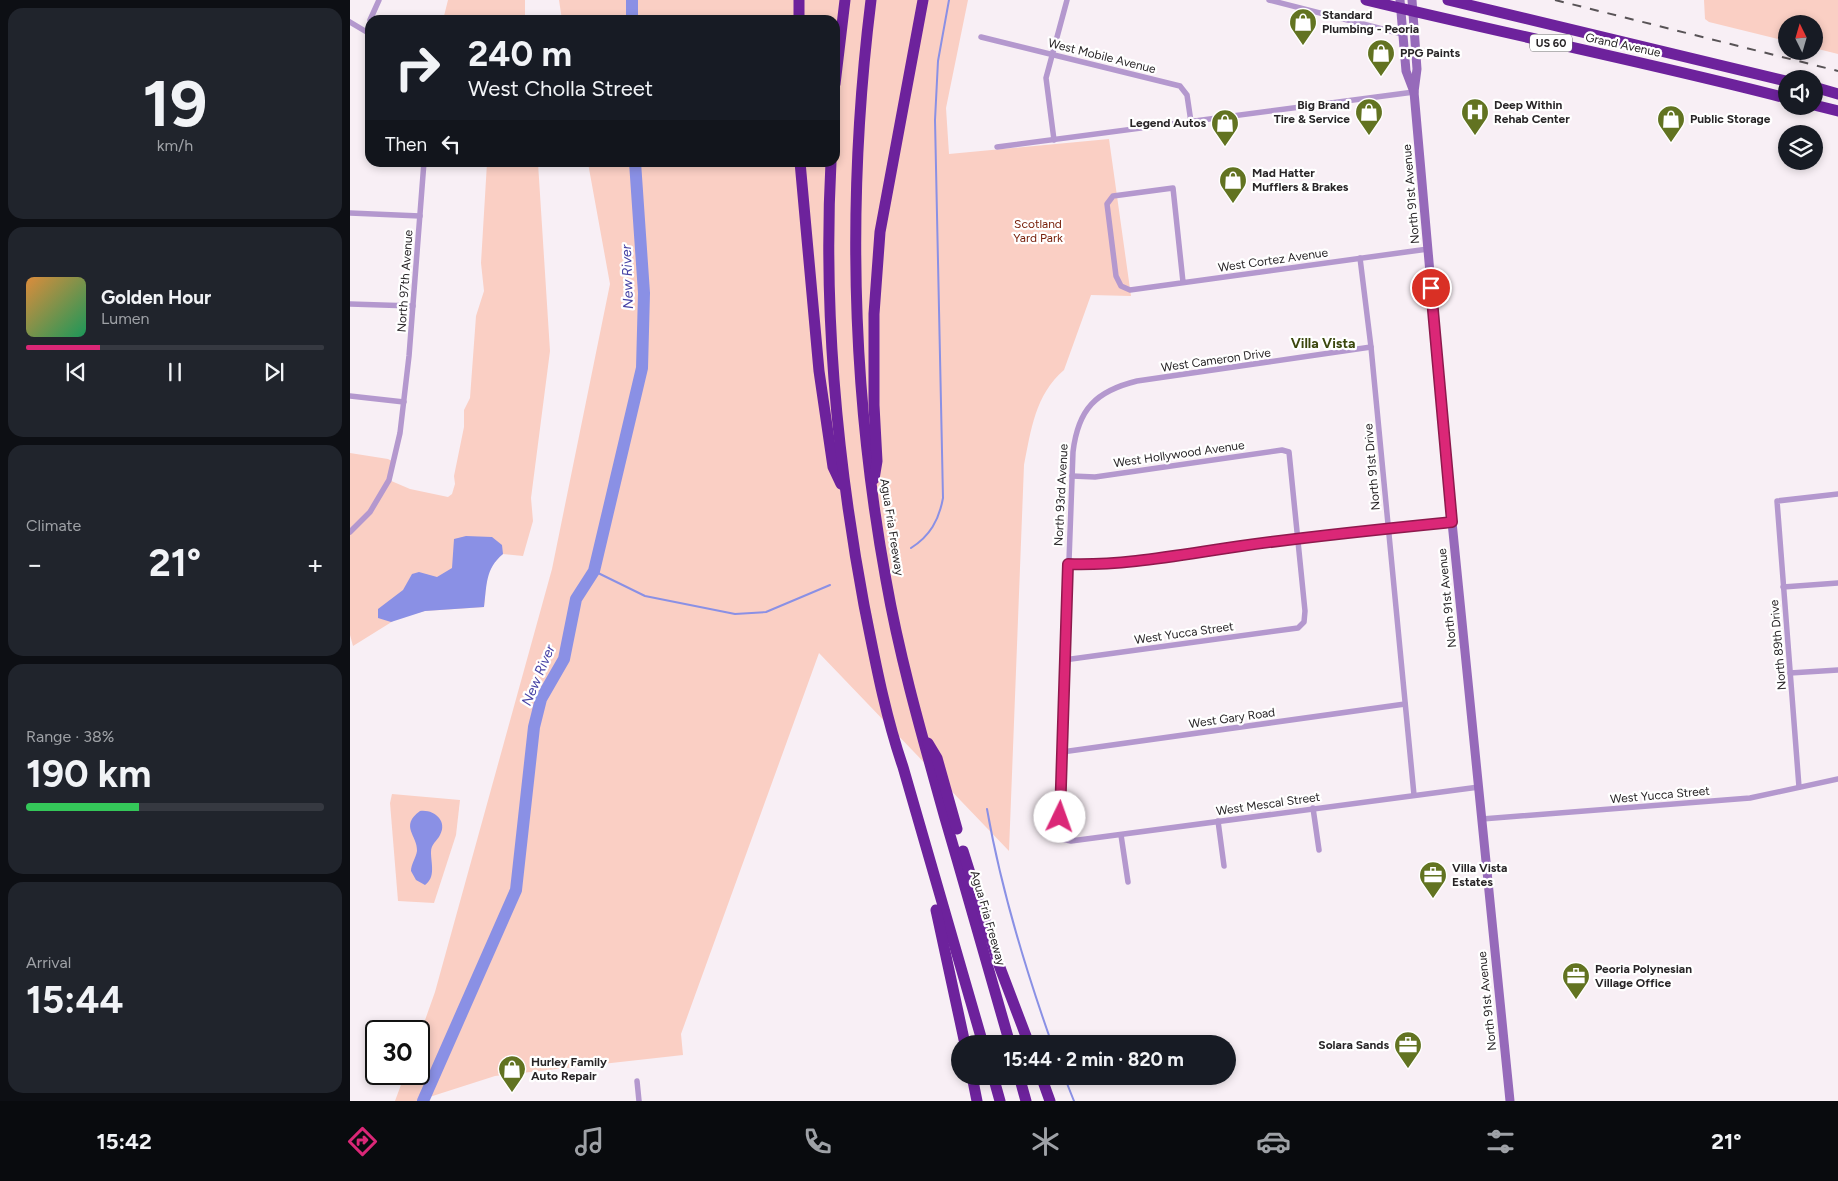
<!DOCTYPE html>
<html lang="en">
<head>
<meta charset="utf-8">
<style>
	body { margin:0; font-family:Figtree,sans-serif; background:#20242c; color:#f1f3f6; height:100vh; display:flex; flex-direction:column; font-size:19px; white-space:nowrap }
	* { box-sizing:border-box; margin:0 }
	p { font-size:16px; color:#9ea1a6 }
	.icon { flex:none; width:28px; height:28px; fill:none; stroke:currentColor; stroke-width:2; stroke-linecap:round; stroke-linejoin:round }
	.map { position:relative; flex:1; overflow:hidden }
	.side { display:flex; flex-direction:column; gap:8px; padding:8px; background:#0d0f14; width:350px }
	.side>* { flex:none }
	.banner { position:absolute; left:15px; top:15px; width:475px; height:152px; border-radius:15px; box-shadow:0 2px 8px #0003; background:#171b24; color:#f1f3f6; overflow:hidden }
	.needle { width:32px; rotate:355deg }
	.buttons { position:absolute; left:1428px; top:15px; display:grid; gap:10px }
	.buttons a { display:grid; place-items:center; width:45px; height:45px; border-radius:50%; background:#171b24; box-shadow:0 2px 8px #0003; font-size:25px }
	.speed { position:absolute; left:15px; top:1020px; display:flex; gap:10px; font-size:25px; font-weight:700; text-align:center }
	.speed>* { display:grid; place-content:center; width:65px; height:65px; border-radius:50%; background:#171b24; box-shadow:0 2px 8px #0003; line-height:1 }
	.speed .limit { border:2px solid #111; border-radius:8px; background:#fff; color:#111 }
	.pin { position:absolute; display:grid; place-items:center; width:42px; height:42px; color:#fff; margin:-21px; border:2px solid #fff; border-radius:50%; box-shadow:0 1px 5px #0007 }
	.me { position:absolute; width:55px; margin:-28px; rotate:3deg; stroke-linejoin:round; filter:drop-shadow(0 0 4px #0008) }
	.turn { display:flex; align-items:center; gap:18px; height:105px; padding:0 20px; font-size:22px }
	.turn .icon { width:65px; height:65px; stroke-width:2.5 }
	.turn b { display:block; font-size:35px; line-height:42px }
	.then { display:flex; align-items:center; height:48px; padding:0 20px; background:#0003; gap:10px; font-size:19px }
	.big { font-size:38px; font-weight:700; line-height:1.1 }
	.side .tile { flex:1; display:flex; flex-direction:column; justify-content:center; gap:8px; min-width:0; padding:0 18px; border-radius:15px; background:#20242c }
	.side .dial { align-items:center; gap:0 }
	.dial b { font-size:65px; line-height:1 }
	.song { display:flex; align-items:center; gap:15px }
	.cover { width:60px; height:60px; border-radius:8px; background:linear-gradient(135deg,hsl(30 70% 55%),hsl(150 70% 35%)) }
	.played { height:5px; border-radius:2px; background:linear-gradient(90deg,#db2777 25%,#363941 25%) }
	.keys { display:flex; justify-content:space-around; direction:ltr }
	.heat { display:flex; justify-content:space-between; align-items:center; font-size:28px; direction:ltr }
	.charge { height:8px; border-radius:4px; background:linear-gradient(90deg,#34c759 38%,#363941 0) }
	.trip { position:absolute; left:601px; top:1035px; width:285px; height:50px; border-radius:25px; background:#171b24; box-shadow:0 2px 8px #0003; font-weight:700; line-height:50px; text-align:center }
	.dock { display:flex; height:80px; justify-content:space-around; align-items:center; background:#090b0e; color:#9ea1a6 }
	.dock .icon { width:35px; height:35px }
	.dock .current { color:#db2777 }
	.dock b { font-size:22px; color:#f1f3f6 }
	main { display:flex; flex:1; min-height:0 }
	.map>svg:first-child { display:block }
	.green { fill:#facfc4 }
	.water { fill:#8a90e5 }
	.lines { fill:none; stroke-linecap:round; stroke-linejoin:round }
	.stream { stroke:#8a90e5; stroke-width:2 }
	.river { stroke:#8a90e5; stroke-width:12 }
	.street { stroke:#b498ce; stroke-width:5.5 }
	.secondary { stroke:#966aba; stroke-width:9 }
	.highway { stroke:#6d229c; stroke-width:11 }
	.rail { stroke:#585356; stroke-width:2; stroke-dasharray:9 9; stroke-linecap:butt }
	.route-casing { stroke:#8e194d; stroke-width:12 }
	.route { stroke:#db2777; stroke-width:9 }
	.labels { text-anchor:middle; stroke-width:4.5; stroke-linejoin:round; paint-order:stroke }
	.shield { fill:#fff; stroke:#686668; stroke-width:1 }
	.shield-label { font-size:11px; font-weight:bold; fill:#282527 }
	.poi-label { font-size:12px; font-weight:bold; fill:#282527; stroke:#fff; text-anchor:start }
	.street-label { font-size:12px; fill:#282527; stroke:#fff }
	.park-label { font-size:12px; fill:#78210c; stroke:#fff }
	.water-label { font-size:14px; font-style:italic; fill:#4642a5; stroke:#fff }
	.neighbourhood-label { font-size:14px; font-weight:bold; fill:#3b470d; stroke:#fff }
</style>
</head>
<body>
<main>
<section class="side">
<div class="tile dial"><b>19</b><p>km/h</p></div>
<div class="tile">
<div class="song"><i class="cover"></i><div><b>Golden Hour</b><p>Lumen</p></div></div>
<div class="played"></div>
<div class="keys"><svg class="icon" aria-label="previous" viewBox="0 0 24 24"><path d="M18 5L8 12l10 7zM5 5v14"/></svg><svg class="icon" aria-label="pause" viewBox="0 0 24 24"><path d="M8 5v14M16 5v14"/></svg><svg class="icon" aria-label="next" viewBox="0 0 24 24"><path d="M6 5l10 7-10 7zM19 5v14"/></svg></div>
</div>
<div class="tile"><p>Climate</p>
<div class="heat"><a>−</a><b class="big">21°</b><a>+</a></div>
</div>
<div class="tile"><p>Range · 38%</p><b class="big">190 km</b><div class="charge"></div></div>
<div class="tile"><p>Arrival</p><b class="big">15:44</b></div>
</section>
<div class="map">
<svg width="1488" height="1101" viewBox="0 0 1488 1101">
	<rect width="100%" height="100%" fill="#f8eff5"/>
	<g class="green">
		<path d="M 98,0 L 175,0 L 175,20 L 93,20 Z"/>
		<path d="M 209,0 L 618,0 L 596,108 L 599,154 L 759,139 L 781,296 L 741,295 L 714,370 C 685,395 681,430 674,465 L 659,851 L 469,653 L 331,1034 L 333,1055 L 145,1076 L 67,1101 L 45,1101 L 55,1074 L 69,1074 L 69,1037 L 85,992 L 202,569 L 260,284 L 238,163 L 485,162 L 485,20 L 212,20 Z"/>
		<path d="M 1354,0 L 1488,0 L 1488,54 L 1464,48 L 1464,24 L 1436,24 L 1436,41 L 1359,22 L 1355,19 Z"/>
		<path d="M 137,163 L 188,163 L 200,351 L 181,498 L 183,521 L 173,556 L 153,554 C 134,569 137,585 134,607 L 75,611 L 48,618 L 3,646 L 0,635 L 0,453 L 38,459 L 44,462 L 39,480 L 60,489 L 98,497 L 102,494 L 105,484 L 104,476 L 114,427 L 114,410 L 120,398 L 126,316 L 134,291 L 131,263 Z"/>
		<path d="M 42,794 L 110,800 L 106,835 L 84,903 L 48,901 L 40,803 Z"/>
	</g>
	<g class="water">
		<path d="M 116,536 L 142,537 L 152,545 L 153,554 C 135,569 137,585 134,607 L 75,611 L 41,622 L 28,618 L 28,609 L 53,590 L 62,574 L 69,572 L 87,577 L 102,568 L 104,539 Z"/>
		<path d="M 70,811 C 84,809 98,821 90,835 C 87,841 81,844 81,852 C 81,864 86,877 75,885 L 66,880 L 61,871 C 61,864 66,858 67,851 C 68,836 49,826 70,811 Z"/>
	</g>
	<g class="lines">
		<g class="stream">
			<path d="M 561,548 C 580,536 589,520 593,498 L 585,120 L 588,61 L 599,0"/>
			<path d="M 244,571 L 295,596 L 385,614 L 416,612 L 480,585"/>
			<path d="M 637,809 C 651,889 675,968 702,1044"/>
			<path d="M 714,1076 L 724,1101"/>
		</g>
		<g class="river">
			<path d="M 282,0 L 282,20"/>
			<path d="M 73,1101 L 166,890 L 184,727 L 191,699 L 214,659 L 226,599 L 244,571 L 292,368 L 294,293 L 285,162"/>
		</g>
		<g class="street">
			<path d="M 919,0 L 1052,34"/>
			<path d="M 20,20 L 29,0"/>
			<path d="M 0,22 L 20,34"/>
			<path d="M 631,37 L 830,86 L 837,95 L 841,122"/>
			<path d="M 704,140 L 696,78 L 717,0"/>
			<path d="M 647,147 L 1064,92"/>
			<path d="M 0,213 L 70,216"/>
			<path d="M 1010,258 L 1021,347 L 1064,795"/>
			<path d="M 833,282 L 823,188 L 763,196 L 757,204 L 766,276 L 771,286 L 780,290 L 1078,249"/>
			<path d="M 0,304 L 63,306"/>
			<path d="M 1021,347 L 787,381 C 746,391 728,409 723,452 L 709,832 L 711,839 L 721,841 L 1129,787"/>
			<path d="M 0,396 L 54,402"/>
			<path d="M 0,532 L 20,512 L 39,480 L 50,433 L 59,356 L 74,162"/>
			<path d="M 717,564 L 772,562 L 948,538 L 1102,522"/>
			<path d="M 1433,587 L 1488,583"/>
			<path d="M 714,660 L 948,628 L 954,622 L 955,611 L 939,452 L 932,450 L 745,477 L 722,476"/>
			<path d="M 1440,673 L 1488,670"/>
			<path d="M 712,752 L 1055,704"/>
			<path d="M 1449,787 L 1427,501 L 1488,494"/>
			<path d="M 963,808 L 969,850"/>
			<path d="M 1132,819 L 1400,798 L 1488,779"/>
			<path d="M 868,821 L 874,866"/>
			<path d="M 771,835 L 778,882"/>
			<path d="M 287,1081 L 289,1101"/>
		</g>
		<g class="secondary">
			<path d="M 1050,0 L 1056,71 L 1064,92"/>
			<path d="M 1062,0 L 1067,69 L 1064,92 L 1102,522 L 1160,1101"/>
		</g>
		<g class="highway">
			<path d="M 521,0 C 497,193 501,388 536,580 C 550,660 573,739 595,818 C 617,893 638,968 660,1044"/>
			<path d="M 1016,0 C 1156,34 1297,62 1436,98"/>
			<path d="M 1098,0 L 1436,81"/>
			<path d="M 449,20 L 449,0"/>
			<path d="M 485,84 L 495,0"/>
			<path d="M 1464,87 L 1488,94"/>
			<path d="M 1464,105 L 1488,111"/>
			<path d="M 450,162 L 469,371 L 483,467 L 491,484"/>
			<path d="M 481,162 C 473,311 487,460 514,605 C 525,660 535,715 553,767 L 633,1044"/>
			<path d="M 524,479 L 527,461 L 524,405 L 524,314 L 530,232 L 573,0"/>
			<path d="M 578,743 L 587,758 L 607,829"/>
			<path d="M 613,851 L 649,965 L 679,1044"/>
			<path d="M 586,910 L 615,1044"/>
			<path d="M 622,1076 L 627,1101"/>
			<path d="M 643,1076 L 650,1101"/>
			<path d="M 669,1076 L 676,1101"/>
			<path d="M 691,1076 L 700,1101"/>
		</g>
		<path class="rail" d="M 1205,0 L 1488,71"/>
	</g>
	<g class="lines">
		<g class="route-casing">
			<path id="route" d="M 710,817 L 718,564 C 775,566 834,554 891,546 C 961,536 1032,529 1102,522 L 1081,288"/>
		</g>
		<use href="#route" class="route"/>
	</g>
	<defs>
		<g id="shop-pin" transform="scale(1.4375)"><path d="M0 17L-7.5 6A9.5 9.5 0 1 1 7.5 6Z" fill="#627321" stroke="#fff"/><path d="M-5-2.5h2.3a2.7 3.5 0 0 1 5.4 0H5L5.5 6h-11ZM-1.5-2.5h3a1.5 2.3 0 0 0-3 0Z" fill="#fff"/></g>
		<g id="hospital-pin" transform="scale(1.4375)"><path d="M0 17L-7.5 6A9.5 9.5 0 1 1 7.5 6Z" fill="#627321" stroke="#fff"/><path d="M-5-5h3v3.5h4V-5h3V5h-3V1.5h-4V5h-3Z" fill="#fff"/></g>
		<g id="office-pin" transform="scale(1.4375)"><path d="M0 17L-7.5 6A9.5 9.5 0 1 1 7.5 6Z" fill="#627321" stroke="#fff"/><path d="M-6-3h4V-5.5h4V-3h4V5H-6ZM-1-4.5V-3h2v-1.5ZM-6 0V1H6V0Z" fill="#fff"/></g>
	</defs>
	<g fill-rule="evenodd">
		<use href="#shop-pin" x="953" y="22"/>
		<use href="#shop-pin" x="1031" y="53"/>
		<use href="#shop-pin" x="1019" y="112"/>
		<use href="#hospital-pin" x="1125" y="112"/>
		<use href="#shop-pin" x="1321" y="119"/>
		<use href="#shop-pin" x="875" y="123"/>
		<use href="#shop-pin" x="883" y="180"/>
		<use href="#office-pin" x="1083" y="875"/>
		<use href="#office-pin" x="1226" y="976"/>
		<use href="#office-pin" x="1058" y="1045"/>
		<use href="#shop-pin" x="162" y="1069"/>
	</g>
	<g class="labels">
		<rect class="shield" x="1180" y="34.5" width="42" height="17" rx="4"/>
		<g class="shield-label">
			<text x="1201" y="47">US 60</text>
		</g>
		<g class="poi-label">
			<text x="972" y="19">Standard<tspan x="972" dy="14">Plumbing - Peoria</tspan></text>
			<text x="1050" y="57">PPG Paints</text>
			<text x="1000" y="109" text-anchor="end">Big Brand<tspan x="1000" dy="14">Tire &amp; Service</tspan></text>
			<text x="1144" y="109">Deep Within<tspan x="1144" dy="14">Rehab Center</tspan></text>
			<text x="1340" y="123">Public Storage</text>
			<text x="856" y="127" text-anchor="end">Legend Autos</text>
			<text x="902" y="177">Mad Hatter<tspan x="902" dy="14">Mufflers &amp; Brakes</tspan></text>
			<text x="1102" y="872">Villa Vista<tspan x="1102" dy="14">Estates</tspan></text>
			<text x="1245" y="973">Peoria Polynesian<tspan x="1245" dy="14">Village Office</tspan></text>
			<text x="1039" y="1049" text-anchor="end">Solara Sands</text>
			<text x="181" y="1066">Hurley Family<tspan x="181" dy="14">Auto Repair</tspan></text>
		</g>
		<g class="street-label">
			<text transform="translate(1273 45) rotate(12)" y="4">Grand Avenue</text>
			<text transform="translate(752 56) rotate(14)" y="4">West Mobile Avenue</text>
			<text transform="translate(1061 194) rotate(-95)" y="4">North 91st Avenue</text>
			<text transform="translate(923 260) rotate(-8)" y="4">West Cortez Avenue</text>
			<text transform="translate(55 281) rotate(-86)" y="4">North 97th Avenue</text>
			<text transform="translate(866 360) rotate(-8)" y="4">West Cameron Drive</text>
			<text transform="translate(829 454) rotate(-8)" y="4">West Hollywood Avenue</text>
			<text transform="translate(1022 467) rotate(-95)" y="4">North 91st Drive</text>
			<text transform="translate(711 495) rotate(-87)" y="4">North 93rd Avenue</text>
			<text transform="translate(542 527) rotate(81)" y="4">Agua Fria Freeway</text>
			<text transform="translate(1097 598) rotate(-96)" y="4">North 91st Avenue</text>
			<text transform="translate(834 633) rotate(-8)" y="4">West Yucca Street</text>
			<text transform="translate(1428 645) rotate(-95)" y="4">North 89th Drive</text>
			<text transform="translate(882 718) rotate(-8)" y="4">West Gary Road</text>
			<text transform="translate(1310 795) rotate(-5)" y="4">West Yucca Street</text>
			<text transform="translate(918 804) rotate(-8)" y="4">West Mescal Street</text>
			<text transform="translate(638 918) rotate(74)" y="4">Agua Fria Freeway</text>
			<text transform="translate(1137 1001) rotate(-96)" y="4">North 91st Avenue</text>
		</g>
		<g class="park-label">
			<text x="688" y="228">Scotland<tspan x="688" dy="14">Yard Park</tspan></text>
		</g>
		<g class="water-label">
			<text transform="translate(277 277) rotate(-92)" y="5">New River</text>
			<text transform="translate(188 675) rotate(-67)" y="5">New River</text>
		</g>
		<g class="neighbourhood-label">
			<text x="973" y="348">Villa Vista</text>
		</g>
	</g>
</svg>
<div class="buttons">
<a><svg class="needle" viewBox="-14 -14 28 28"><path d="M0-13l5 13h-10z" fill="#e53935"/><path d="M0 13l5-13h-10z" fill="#9ea1a6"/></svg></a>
<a><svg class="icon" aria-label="sound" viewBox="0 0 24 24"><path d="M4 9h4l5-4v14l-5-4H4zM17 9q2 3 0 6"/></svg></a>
<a><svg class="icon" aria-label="layers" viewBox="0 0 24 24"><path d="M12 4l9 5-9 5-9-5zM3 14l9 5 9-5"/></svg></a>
</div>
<div class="speed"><div class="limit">30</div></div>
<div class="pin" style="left:1081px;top:288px;background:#d93025"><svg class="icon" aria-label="arrive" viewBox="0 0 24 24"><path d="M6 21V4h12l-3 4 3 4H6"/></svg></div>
<svg class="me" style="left:710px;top:817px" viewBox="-20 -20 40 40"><circle r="19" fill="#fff"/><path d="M0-13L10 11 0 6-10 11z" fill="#db2777"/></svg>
<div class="trip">15:44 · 2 min · 820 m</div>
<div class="banner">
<div class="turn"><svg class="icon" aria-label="right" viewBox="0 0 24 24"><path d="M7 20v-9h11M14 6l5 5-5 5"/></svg><div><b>240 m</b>West Cholla Street</div></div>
<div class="then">Then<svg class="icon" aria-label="left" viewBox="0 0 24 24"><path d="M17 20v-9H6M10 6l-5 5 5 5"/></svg></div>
</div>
</div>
</main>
<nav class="dock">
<b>15:42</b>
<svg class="icon current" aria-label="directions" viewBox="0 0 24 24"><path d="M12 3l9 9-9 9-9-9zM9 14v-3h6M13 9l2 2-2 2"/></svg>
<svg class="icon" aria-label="music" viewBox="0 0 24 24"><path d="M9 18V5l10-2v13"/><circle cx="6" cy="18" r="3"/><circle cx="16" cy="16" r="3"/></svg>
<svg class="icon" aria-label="phone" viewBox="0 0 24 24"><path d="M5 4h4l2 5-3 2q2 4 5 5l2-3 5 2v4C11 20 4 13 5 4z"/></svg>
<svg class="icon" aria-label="climate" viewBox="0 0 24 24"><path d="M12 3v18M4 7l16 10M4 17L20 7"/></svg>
<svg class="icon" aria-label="car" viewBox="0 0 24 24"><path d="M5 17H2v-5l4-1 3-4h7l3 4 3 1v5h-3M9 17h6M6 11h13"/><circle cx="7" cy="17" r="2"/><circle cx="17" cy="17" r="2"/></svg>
<svg class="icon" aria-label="filters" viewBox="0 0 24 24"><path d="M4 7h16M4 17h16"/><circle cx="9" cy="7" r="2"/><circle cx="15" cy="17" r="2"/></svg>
<b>21°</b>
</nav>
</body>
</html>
